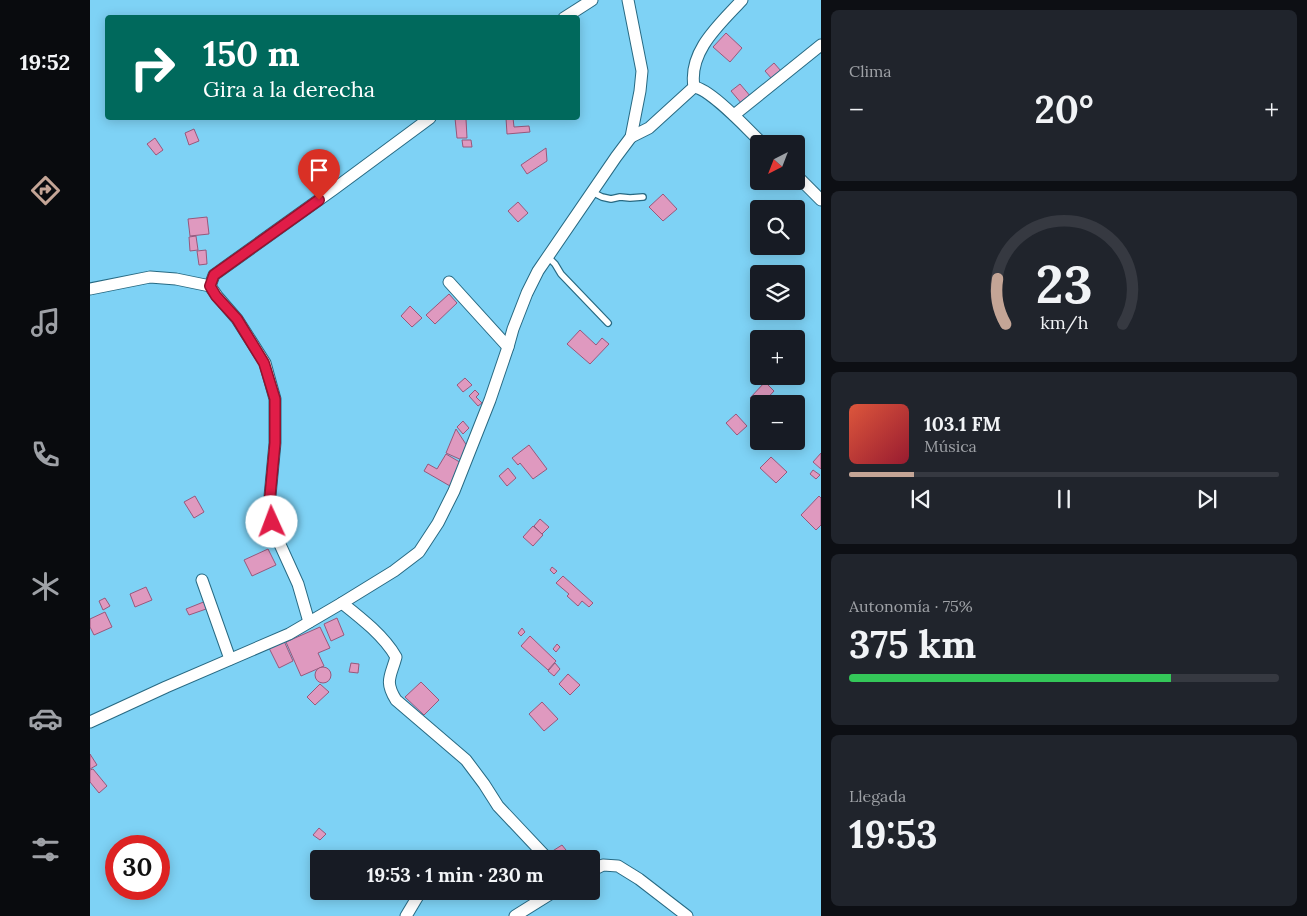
<!DOCTYPE html>
<html lang="es">
<head>
<meta charset="utf-8">
<style>
	body { margin:0; font-family:Lora,serif; background:#20242c; color:#f1f3f6; height:100vh; display:flex; flex-direction:column; font-size:19px; white-space:nowrap }
	* { box-sizing:border-box; margin:0 }
	p { font-size:16px; color:#9ea1a6 }
	.icon { flex:none; width:28px; height:28px; fill:none; stroke:currentColor; stroke-width:2; stroke-linecap:round; stroke-linejoin:round }
	.map { position:relative; flex:1; overflow:hidden }
	.panel { display:flex; flex-direction:column; gap:10px; padding:10px; background:#0d0f14; width:486px }
	.panel>* { flex:none }
	.banner { position:absolute; left:15px; top:15px; width:475px; height:105px; border-radius:5px; box-shadow:0 2px 12px #0003; background:#00695c; color:#fff; overflow:hidden }
	.needle { width:32px; rotate:222deg }
	.tools { position:absolute; left:660px; top:135px; display:grid; gap:10px }
	.tools a { display:grid; place-items:center; width:55px; height:55px; border-radius:5px; background:#171b24; box-shadow:0 2px 12px #0003; font-size:25px }
	.speed { position:absolute; left:15px; top:835px; display:flex; gap:10px; font-size:25px; font-weight:700; text-align:center }
	.speed>* { display:grid; place-content:center; width:65px; height:65px; border-radius:50%; background:#171b24; box-shadow:0 2px 12px #0003; line-height:1 }
	.speed .limit { border:8px solid #d22; background:#fff; color:#111 }
	.pin { position:absolute; display:grid; place-items:center; width:42px; height:42px; color:#fff; margin:-51px -21px; border-radius:50% 50% 50% 0; rotate:-45deg; box-shadow:0 0 5px #0007 }
	.pin .icon { rotate:45deg }
	.me { position:absolute; width:55px; margin:-28px; rotate:358deg; stroke-linejoin:round; filter:drop-shadow(0 0 4px #0008) }
	.turn { display:flex; align-items:center; gap:18px; height:105px; padding:0 15px; font-size:22px }
	.turn .icon { width:65px; height:65px; stroke-width:2.5 }
	.turn b { display:block; font-size:35px; line-height:42px }
	.big { font-size:38px; font-weight:700; line-height:1.1 }
	.panel .widget { flex:1; display:flex; flex-direction:column; justify-content:center; gap:8px; min-width:0; padding:0 18px; border-radius:8px; background:#20242c }
	.panel .dial { align-items:center; gap:0 }
	.dial svg { height:130px; overflow:visible; fill:none; stroke:#363941; stroke-width:7; stroke-linecap:round; text-anchor:middle }
	.dial text { fill:#f1f3f6; stroke:none }
	.song { display:flex; align-items:center; gap:15px }
	.cover { width:60px; height:60px; border-radius:8px; background:linear-gradient(135deg,hsl(10 70% 55%),hsl(350 70% 35%)) }
	.played { height:5px; border-radius:2px; background:linear-gradient(90deg,#c4a596 15%,#363941 15%) }
	.keys { display:flex; justify-content:space-around; direction:ltr }
	.heat { display:flex; justify-content:space-between; align-items:center; font-size:28px; direction:ltr }
	.charge { height:8px; border-radius:4px; background:linear-gradient(90deg,#34c759 75%,#363941 0) }
	.trip { position:absolute; left:220px; top:850px; width:290px; height:50px; border-radius:5px; background:#171b24; box-shadow:0 2px 12px #0003; font-weight:700; line-height:50px; text-align:center }
	main { display:flex; flex:1; min-height:0 }
	.menu { display:flex; flex-direction:column; width:90px; justify-content:space-around; align-items:center; background:#090b0e; color:#9ea1a6 }
	.menu .icon { width:35px; height:35px }
	.menu .active { color:#c4a596 }
	.menu b { font-size:22px; color:#f1f3f6 }
	.map>svg:first-child { display:block }
	.building { fill:#df99bf; stroke:#97587c }
	.lines { fill:none; stroke-linecap:round; stroke-linejoin:round }
	.lane-casing { stroke:#286a83; stroke-width:8 }
	.street-casing { stroke:#286a83; stroke-width:13 }
	.lane { stroke:#fff; stroke-width:5.5 }
	.street { stroke:#fff; stroke-width:11 }
	.route-casing { stroke:#92132f; stroke-width:12 }
	.route { stroke:#e11d48; stroke-width:9 }
</style>
</head>
<body>
<main>
<nav class="menu">
<b>19:52</b>
<svg class="icon active" aria-label="directions" viewBox="0 0 24 24"><path d="M12 3l9 9-9 9-9-9zM9 14v-3h6M13 9l2 2-2 2"/></svg>
<svg class="icon" aria-label="music" viewBox="0 0 24 24"><path d="M9 18V5l10-2v13"/><circle cx="6" cy="18" r="3"/><circle cx="16" cy="16" r="3"/></svg>
<svg class="icon" aria-label="phone" viewBox="0 0 24 24"><path d="M5 4h4l2 5-3 2q2 4 5 5l2-3 5 2v4C11 20 4 13 5 4z"/></svg>
<svg class="icon" aria-label="climate" viewBox="0 0 24 24"><path d="M12 3v18M4 7l16 10M4 17L20 7"/></svg>
<svg class="icon" aria-label="car" viewBox="0 0 24 24"><path d="M5 17H2v-5l4-1 3-4h7l3 4 3 1v5h-3M9 17h6M6 11h13"/><circle cx="7" cy="17" r="2"/><circle cx="17" cy="17" r="2"/></svg>
<svg class="icon" aria-label="filters" viewBox="0 0 24 24"><path d="M4 7h16M4 17h16"/><circle cx="9" cy="7" r="2"/><circle cx="15" cy="17" r="2"/></svg>
</nav>
<div class="map">
<svg width="731" height="916" viewBox="0 0 731 916">
	<rect width="100%" height="100%" fill="#7ed2f5"/>
	<g class="building">
		<path d="M 636,33 L 652,48 L 640,62 L 623,47 Z"/>
		<path d="M 684,63 L 691,71 L 682,79 L 675,71 Z"/>
		<path d="M 650,84 L 661,97 L 652,104 L 641,91 Z"/>
		<path d="M 365,118 L 376,119 L 377,138 L 367,138 Z"/>
		<path d="M 416,118 L 423,118 L 424,127 L 439,126 L 440,132 L 417,134 Z"/>
		<path d="M 104,129 L 109,141 L 99,145 L 95,133 Z"/>
		<path d="M 65,138 L 73,150 L 66,155 L 57,144 Z"/>
		<path d="M 372,140 L 381,140 L 382,147 L 373,147 Z"/>
		<path d="M 456,148 L 457,161 L 437,174 L 431,165 Z"/>
		<path d="M 234,151 L 242,173 L 231,177 L 229,173 L 227,174 L 220,156 Z"/>
		<path d="M 573,194 L 587,209 L 573,221 L 559,207 Z"/>
		<path d="M 428,202 L 438,213 L 428,222 L 418,211 Z"/>
		<path d="M 117,217 L 119,234 L 100,236 L 98,219 Z"/>
		<path d="M 106,236 L 108,250 L 100,251 L 99,237 Z"/>
		<path d="M 116,250 L 117,264 L 109,265 L 107,251 Z"/>
		<path d="M 359,294 L 367,303 L 345,324 L 336,315 Z"/>
		<path d="M 320,306 L 332,318 L 322,327 L 311,316 Z"/>
		<path d="M 490,330 L 506,345 L 512,338 L 519,344 L 500,364 L 477,344 Z"/>
		<path d="M 375,378 L 382,385 L 373,392 L 367,385 Z"/>
		<path d="M 675,382 L 684,391 L 672,404 L 669,404 L 669,405 L 660,398 Z"/>
		<path d="M 385,390 L 389,394 L 386,397 L 392,403 L 388,406 L 379,396 Z"/>
		<path d="M 646,414 L 657,426 L 647,435 L 636,423 Z"/>
		<path d="M 373,421 L 379,428 L 373,434 L 367,427 Z"/>
		<path d="M 366,429 L 379,449 L 374,461 L 356,453 Z"/>
		<path d="M 439,445 L 457,469 L 443,479 L 430,463 L 428,465 L 422,458 Z"/>
		<path d="M 731,453 L 731,469 L 723,462 Z"/>
		<path d="M 356,454 L 373,464 L 360,486 L 334,471 L 338,464 L 347,469 Z"/>
		<path d="M 681,457 L 697,472 L 686,483 L 670,468 Z"/>
		<path d="M 418,468 L 426,478 L 417,486 L 409,476 Z"/>
		<path d="M 723,470 L 730,475 L 726,479 L 720,474 Z"/>
		<path d="M 105,496 L 114,512 L 104,518 L 94,502 Z"/>
		<path d="M 729,496 L 731,498 L 731,525 L 726,530 L 711,515 Z"/>
		<path d="M 450,519 L 459,527 L 452,534 L 444,526 Z"/>
		<path d="M 174,523 L 177,529 L 167,533 L 164,528 Z"/>
		<path d="M 443,526 L 453,535 L 443,546 L 433,537 Z"/>
		<path d="M 178,549 L 186,565 L 162,576 L 154,560 Z"/>
		<path d="M 462,567 L 467,571 L 464,574 L 460,570 Z"/>
		<path d="M 473,576 L 503,603 L 499,607 L 492,601 L 488,606 L 477,596 L 479,594 L 466,583 Z"/>
		<path d="M 56,587 L 62,600 L 45,607 L 40,594 Z"/>
		<path d="M 15,598 L 20,606 L 13,610 L 9,601 Z"/>
		<path d="M 116,601 L 119,608 L 99,615 L 96,609 Z"/>
		<path d="M 15,612 L 22,627 L 4,635 L 0,627 L 0,619 Z"/>
		<path d="M 247,618 L 254,635 L 241,641 L 234,624 Z"/>
		<path d="M 230,627 L 240,648 L 228,653 L 234,666 L 211,676 L 196,642 Z"/>
		<path d="M 432,628 L 435,632 L 431,636 L 428,633 Z"/>
		<path d="M 440,636 L 466,661 L 458,670 L 431,646 Z"/>
		<path d="M 194,641 L 203,661 L 189,668 L 179,648 Z"/>
		<path d="M 467,644 L 470,647 L 466,652 L 463,649 Z"/>
		<path d="M 261,663 L 269,664 L 268,673 L 259,672 Z"/>
		<path d="M 465,663 L 470,669 L 464,676 L 458,671 Z"/>
		<circle cx="233" cy="675" r="8"/>
		<path d="M 478,674 L 490,685 L 480,695 L 469,684 Z"/>
		<path d="M 331,682 L 349,700 L 334,715 L 315,697 Z"/>
		<path d="M 230,684 L 239,692 L 225,705 L 217,697 Z"/>
		<path d="M 452,702 L 468,719 L 454,731 L 439,714 Z"/>
		<path d="M 0,754 L 7,765 L 0,769 Z"/>
		<path d="M 3,769 L 17,786 L 9,793 L 0,782 L 0,770 Z"/>
		<path d="M 229,828 L 236,834 L 230,840 L 223,835 Z"/>
		<path d="M 472,845 L 476,850 L 465,858 L 461,852 Z"/>
	</g>
	<g class="lines">
		<g class="lane-casing">
			<g id="lane">
				<path d="M 502,192 L 512,197 L 521,199 L 530,197 L 540,198 L 553,197"/>
				<path d="M 458,257 L 465,264 L 471,274 L 518,323"/>
			</g>
		</g>
		<g class="street-casing">
			<g id="street">
				<path d="M 474,18 L 502,0"/>
				<path d="M 604,87 C 598,51 630,24 652,0"/>
				<path d="M 604,87 C 621,89 659,131 673,144"/>
				<path d="M 644,115 L 731,45"/>
				<path d="M 541,137 L 559,128 L 604,87"/>
				<path d="M 706,175 L 731,200"/>
				<path d="M 359,282 L 418,347"/>
				<path d="M 120,286 L 124,275 L 244,189 L 340,118"/>
				<path d="M 0,289 L 60,277 L 86,279 L 120,286 L 127,296 L 147,319 L 175,363 L 185,399 L 185,443 L 180,496 L 182,522 L 188,540 L 208,584 L 219,622"/>
				<path d="M 112,580 L 140,659"/>
				<path d="M 252,603 C 271,618 294,636 306,657 C 301,676 294,681 306,700 L 376,760 L 394,784 L 408,806 L 458,859"/>
				<path d="M 0,722 L 76,687 L 199,634 L 252,603 L 304,571 L 329,552 L 348,523 L 364,491 L 400,400 L 418,347 L 423,329 L 437,293 L 448,271 L 526,157 L 541,137 L 550,91 L 552,71 L 538,0"/>
				<path d="M 501,871 L 513,865 L 528,866 L 549,879 L 597,916"/>
				<path d="M 316,916 L 331,891"/>
				<path d="M 425,916 L 465,891"/>
			</g>
		</g>
		<use href="#lane" class="lane"/>
		<use href="#street" class="street"/>
	</g>
	<g class="lines">
		<g class="route-casing">
			<path id="route" d="M 182,522 L 180,496 L 185,443 L 185,399 L 174,363 L 147,319 L 126,296 L 120,286 L 124,275 L 229,200"/>
		</g>
		<use href="#route" class="route"/>
	</g>
</svg>
<div class="tools">
<a><svg class="needle" viewBox="-14 -14 28 28"><path d="M0-13l5 13h-10z" fill="#e53935"/><path d="M0 13l5-13h-10z" fill="#9ea1a6"/></svg></a>
<a><svg class="icon" aria-label="search" viewBox="0 0 24 24"><circle cx="10" cy="10" r="6"/><path d="M15 15l6 6"/></svg></a>
<a><svg class="icon" aria-label="layers" viewBox="0 0 24 24"><path d="M12 4l9 5-9 5-9-5zM3 14l9 5 9-5"/></svg></a>
<a>+</a>
<a>−</a>
</div>
<div class="speed"><div class="limit">30</div></div>
<div class="pin" style="left:229px;top:200px;background:#d93025"><svg class="icon" aria-label="arrive" viewBox="0 0 24 24"><path d="M6 21V4h12l-3 4 3 4H6"/></svg></div>
<svg class="me" style="left:182px;top:522px" viewBox="-20 -20 40 40"><circle r="19" fill="#fff"/><path d="M0-13L10 11 0 6-10 11z" fill="#e11d48"/></svg>
<div class="trip">19:53 · 1 min · 230 m</div>
<div class="banner">
<div class="turn"><svg class="icon" aria-label="right" viewBox="0 0 24 24"><path d="M7 20v-9h11M14 6l5 5-5 5"/></svg><div><b>150 m</b>Gira a la derecha</div></div>
</div>
</div>
<section class="panel">
<div class="widget"><p>Clima</p>
<div class="heat"><a>−</a><b class="big">20°</b><a>+</a></div>
</div>
<div class="widget dial"><svg viewBox="0 0 100 80">
<path d="M14 69A42 42 0 1 1 86 69"/>
<path d="M14 69A42 42 0 0 1 9 41" stroke="#c4a596"/>
<text x="50" y="56" font-size="32" font-weight="700">23</text>
<text x="50" y="72" font-size="11">km/h</text>
</svg></div>
<div class="widget">
<div class="song"><i class="cover"></i><div><b>103.1 FM</b><p>Música</p></div></div>
<div class="played"></div>
<div class="keys"><svg class="icon" aria-label="previous" viewBox="0 0 24 24"><path d="M18 5L8 12l10 7zM5 5v14"/></svg><svg class="icon" aria-label="pause" viewBox="0 0 24 24"><path d="M8 5v14M16 5v14"/></svg><svg class="icon" aria-label="next" viewBox="0 0 24 24"><path d="M6 5l10 7-10 7zM19 5v14"/></svg></div>
</div>
<div class="widget"><p>Autonomía · 75%</p><b class="big">375 km</b><div class="charge"></div></div>
<div class="widget"><p>Llegada</p><b class="big">19:53</b></div>
</section>
</main>
</body>
</html>
